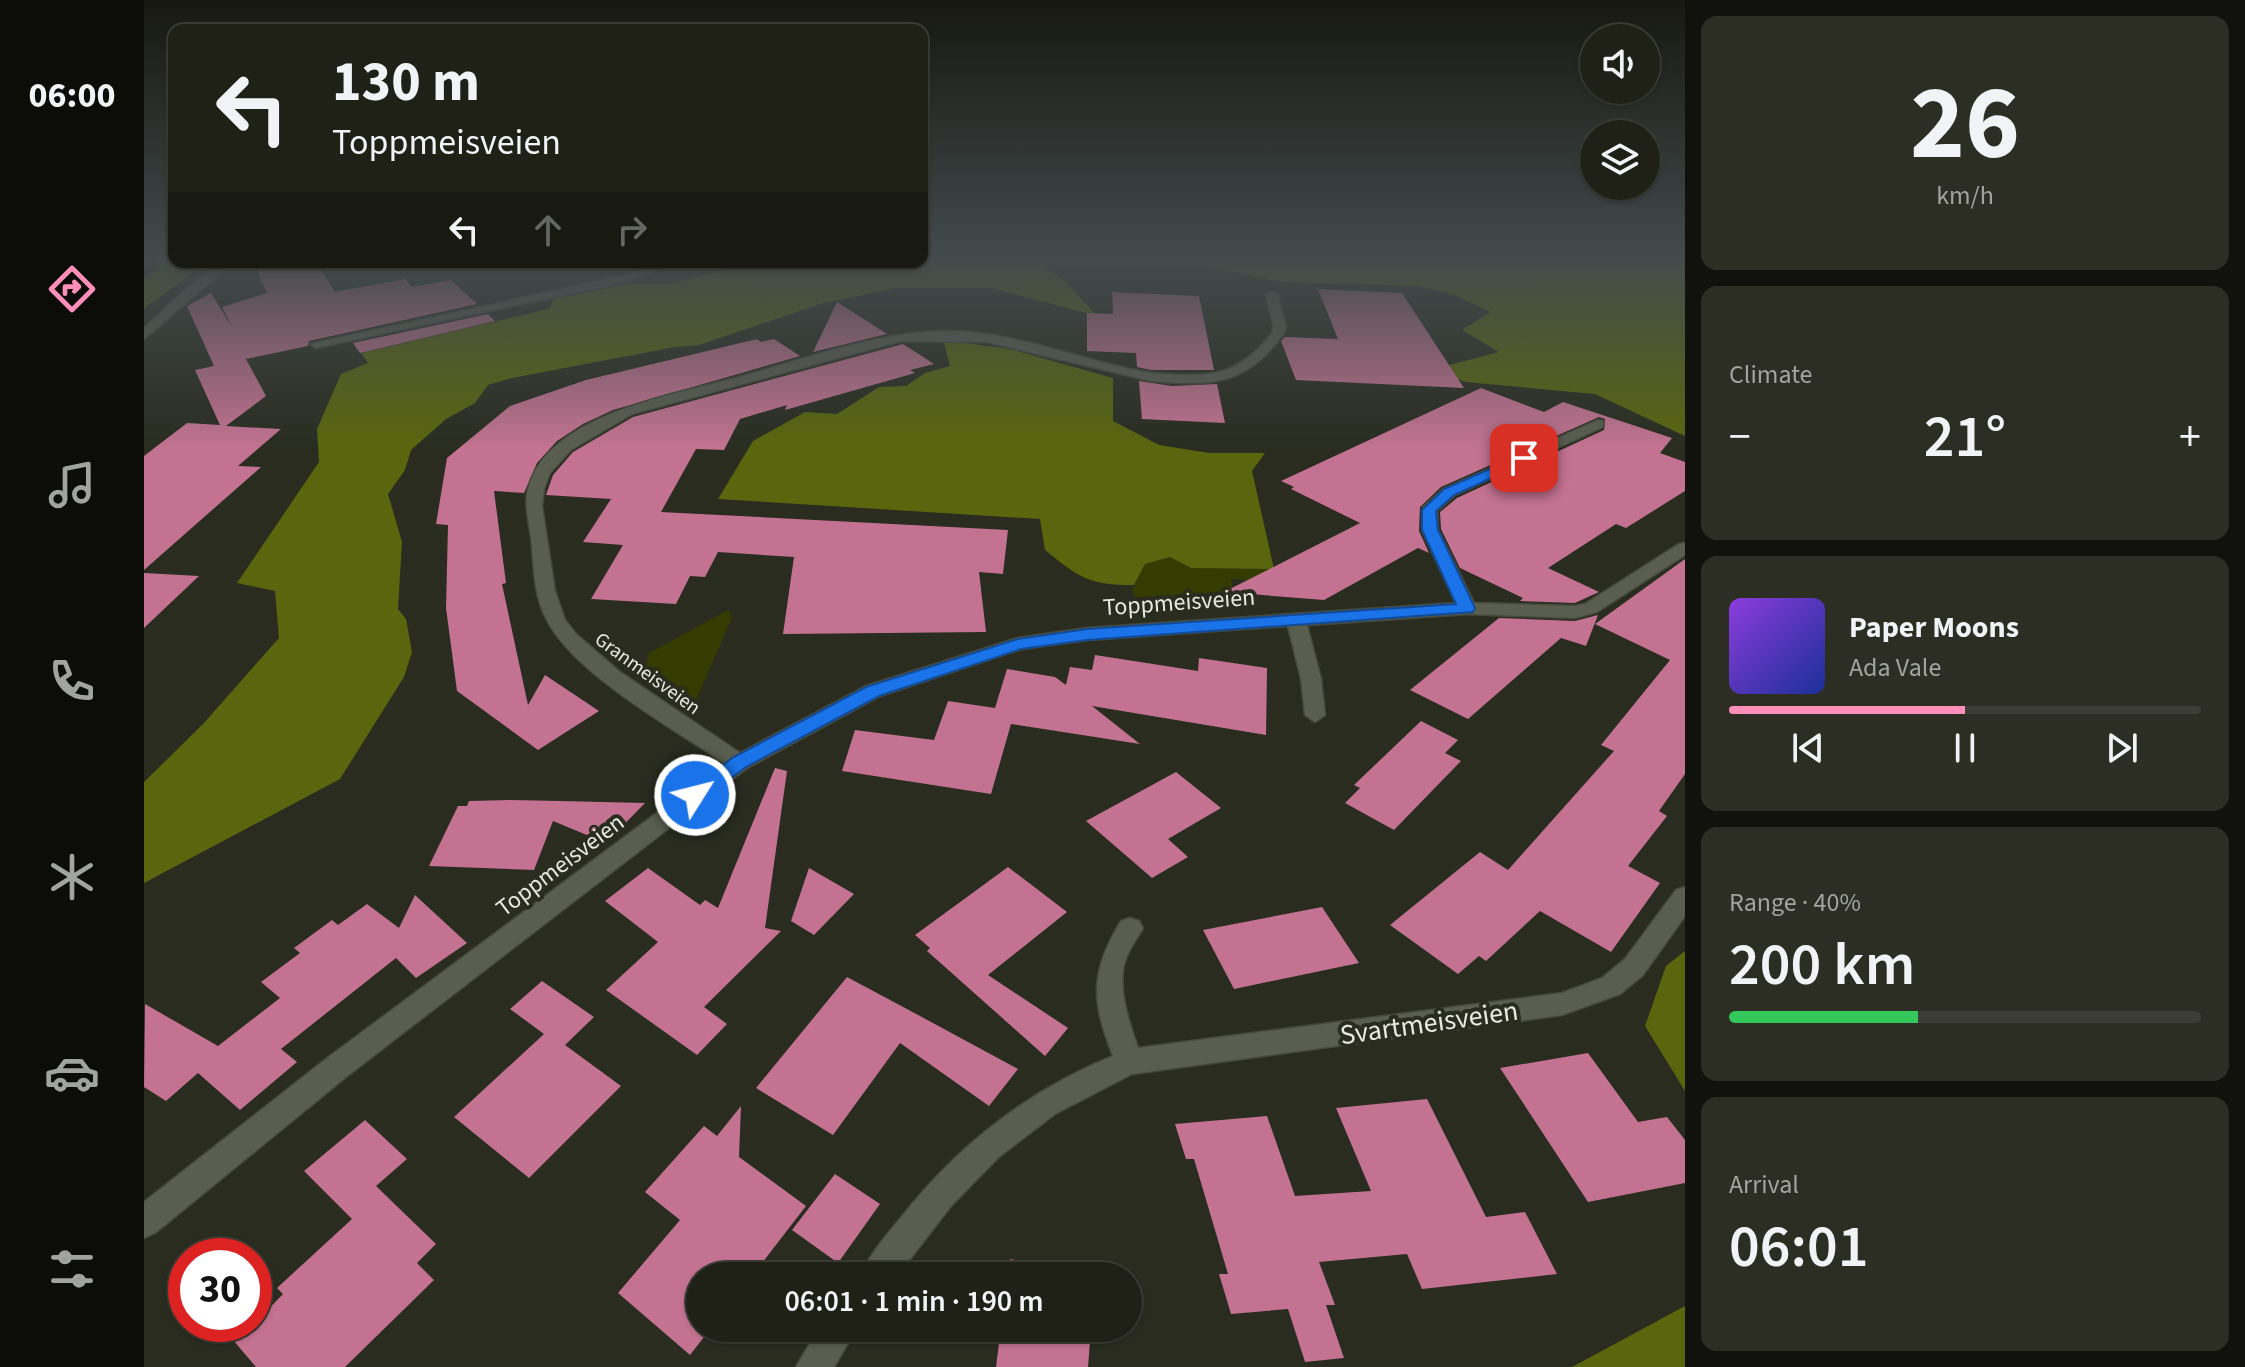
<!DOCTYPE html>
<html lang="en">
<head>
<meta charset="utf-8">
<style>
	body { margin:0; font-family:"Source Sans 3",sans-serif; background:#2c2e24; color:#f1f3f6; height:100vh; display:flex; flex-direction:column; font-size:30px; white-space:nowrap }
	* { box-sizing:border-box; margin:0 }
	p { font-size:26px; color:#a1a3a1 }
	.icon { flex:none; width:44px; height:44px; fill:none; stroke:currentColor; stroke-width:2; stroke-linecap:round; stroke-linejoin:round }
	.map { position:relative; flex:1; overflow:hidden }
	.details { display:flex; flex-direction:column; gap:16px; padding:16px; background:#11120d; width:560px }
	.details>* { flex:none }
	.guide { position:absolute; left:24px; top:24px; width:760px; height:244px; border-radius:16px; box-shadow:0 2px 6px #0004,0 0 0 2px #3c3e36; background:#1f2117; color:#f1f3f6; overflow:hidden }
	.fabs { position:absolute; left:1436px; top:24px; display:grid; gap:16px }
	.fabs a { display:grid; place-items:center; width:80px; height:80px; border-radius:50%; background:#1f2117; box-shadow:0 2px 6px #0004,0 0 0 2px #3c3e36; font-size:40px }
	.speed { position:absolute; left:24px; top:1238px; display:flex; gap:16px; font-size:40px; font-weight:700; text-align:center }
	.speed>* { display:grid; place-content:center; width:104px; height:104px; border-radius:50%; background:#1f2117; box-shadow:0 2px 6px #0004,0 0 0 2px #3c3e36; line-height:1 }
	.speed .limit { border:12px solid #d22; background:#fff; color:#111 }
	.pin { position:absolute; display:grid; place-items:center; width:68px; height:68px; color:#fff; margin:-34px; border-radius:16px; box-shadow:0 4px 12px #0006 }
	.me { position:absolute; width:88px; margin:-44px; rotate:54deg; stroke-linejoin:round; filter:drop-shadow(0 0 6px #0008) }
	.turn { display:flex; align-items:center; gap:28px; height:168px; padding:0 32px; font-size:36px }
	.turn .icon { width:104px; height:104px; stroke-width:2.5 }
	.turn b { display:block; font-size:56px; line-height:68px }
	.lanes { display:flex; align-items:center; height:76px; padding:0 32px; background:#0003; justify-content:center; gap:40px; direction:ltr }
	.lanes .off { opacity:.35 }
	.big { font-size:60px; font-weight:600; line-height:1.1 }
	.details .widget { flex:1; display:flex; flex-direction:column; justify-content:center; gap:12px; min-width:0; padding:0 28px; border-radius:16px; background:#2c2e24 }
	.details .dial { align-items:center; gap:0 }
	.dial b { font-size:104px; line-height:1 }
	.song { display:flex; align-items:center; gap:24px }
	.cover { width:96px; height:96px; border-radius:12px; background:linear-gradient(135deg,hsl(270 70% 55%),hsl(230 70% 35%)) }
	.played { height:8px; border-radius:4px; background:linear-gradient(90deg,#ff8eba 50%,#3c3e36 50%) }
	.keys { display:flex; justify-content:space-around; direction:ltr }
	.heat { display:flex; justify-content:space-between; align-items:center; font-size:44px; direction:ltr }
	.charge { height:12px; border-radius:6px; background:linear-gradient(90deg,#34c759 40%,#3c3e36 0) }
	.trip { position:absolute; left:542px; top:1262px; width:456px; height:80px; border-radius:40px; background:#1f2117; box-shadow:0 2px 6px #0004,0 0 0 2px #3c3e36; font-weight:600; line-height:80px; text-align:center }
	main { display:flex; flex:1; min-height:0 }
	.dock { display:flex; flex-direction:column; width:144px; justify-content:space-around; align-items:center; background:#0c0d09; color:#a1a3a1 }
	.dock .icon { width:56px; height:56px }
	.dock .on { color:#ff8eba }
	.dock b { font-size:36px; color:#f1f3f6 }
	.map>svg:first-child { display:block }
	.green { fill:#343c01 }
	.forest { fill:#5a660d }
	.building { fill:#c37391 }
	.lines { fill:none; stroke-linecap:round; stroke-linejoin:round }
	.minor-casing { stroke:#45483c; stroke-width:3 }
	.tertiary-casing { stroke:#45483c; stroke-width:3 }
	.minor { fill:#5a5e4f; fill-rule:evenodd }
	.tertiary { fill:#5a5e4f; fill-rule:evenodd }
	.route { fill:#1a73e8; stroke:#114b97; stroke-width:2 }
	.labels { text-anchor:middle; stroke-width:8; stroke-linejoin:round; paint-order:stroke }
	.far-street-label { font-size:20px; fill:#e7e9e0; stroke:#292c1f }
	.street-label { font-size:24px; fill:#e7e9e0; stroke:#292c1f }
	.near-street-label { font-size:28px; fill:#e7e9e0; stroke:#292c1f }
</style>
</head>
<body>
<main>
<nav class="dock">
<b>06:00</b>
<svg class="icon on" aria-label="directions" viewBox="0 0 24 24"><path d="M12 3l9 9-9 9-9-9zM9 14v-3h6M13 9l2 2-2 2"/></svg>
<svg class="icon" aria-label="music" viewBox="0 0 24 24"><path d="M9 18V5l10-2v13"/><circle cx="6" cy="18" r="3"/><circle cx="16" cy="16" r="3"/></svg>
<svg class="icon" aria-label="phone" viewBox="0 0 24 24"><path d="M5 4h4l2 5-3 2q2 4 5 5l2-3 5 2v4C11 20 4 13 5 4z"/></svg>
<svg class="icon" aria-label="climate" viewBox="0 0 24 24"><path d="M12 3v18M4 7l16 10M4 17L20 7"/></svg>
<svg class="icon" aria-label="car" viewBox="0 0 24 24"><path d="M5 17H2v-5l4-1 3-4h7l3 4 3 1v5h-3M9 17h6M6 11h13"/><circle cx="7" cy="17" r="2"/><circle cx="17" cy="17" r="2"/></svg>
<svg class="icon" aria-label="filters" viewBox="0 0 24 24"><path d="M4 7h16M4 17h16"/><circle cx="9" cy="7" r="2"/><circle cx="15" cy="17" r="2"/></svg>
</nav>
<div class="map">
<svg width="1541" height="1367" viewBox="0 0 1541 1367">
	<rect width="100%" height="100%" fill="#292c1f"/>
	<g class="green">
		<path d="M 1026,557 L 1047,568 L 1130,569 L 1133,582 L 1087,579 L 1092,606 L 1000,613 L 988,590 L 1001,564 Z"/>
		<path d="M 584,610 L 588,618 L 548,709 L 506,683 L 500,670 L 505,653 Z"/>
	</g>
	<g class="forest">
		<path d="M 12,258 L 30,258 L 30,262 L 64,262 L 0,308 L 0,277 L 15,267 Z"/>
		<path d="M 778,258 L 887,258 L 921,281 L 953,316 L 848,288 L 752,288 L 679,303 L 555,345 L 531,347 L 368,378 L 344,385 L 331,403 L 302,419 L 267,450 L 261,470 L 244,494 L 258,542 L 254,609 L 262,619 L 268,652 L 260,677 L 196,779 L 0,883 L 0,782 L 59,724 L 135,638 L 131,591 L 93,583 L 175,462 L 173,429 L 197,374 L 224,363 L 217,353 L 396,311 L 406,308 L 409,299 L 484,284 L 526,283 L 621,262 L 778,262 Z"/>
		<path d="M 1023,258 L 1541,258 L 1541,436 L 1451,394 L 1322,382 L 1286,370 L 1355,352 L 1318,330 L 1347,312 L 1308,294 L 1273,286 L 1136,282 Z"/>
		<path d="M 799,340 L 866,349 L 969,378 L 969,421 L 1015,445 L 1065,453 L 1121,453 L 1108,471 L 1130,569 L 1047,568 L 1026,557 L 1001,564 L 990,585 C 944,585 936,578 901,550 L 896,519 L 574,499 L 609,441 L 661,412 L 693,414 L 735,387 L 762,386 L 781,373 L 806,366 Z"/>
		<path d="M 1541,951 L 1541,1091 L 1501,1026 L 1522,966 Z"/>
		<path d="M 1541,1306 L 1541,1367 L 1428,1367 Z"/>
	</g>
	<g class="building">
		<path d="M 109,262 L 172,262 L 191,292 L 261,279 L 268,287 L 307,280 L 333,304 L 165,341 L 164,346 L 102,359 L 122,396 L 82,426 L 137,429 L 94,466 L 117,467 L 0,570 L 0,456 L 43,423 L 76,425 L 51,370 L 70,366 L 43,306 L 67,293 L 88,327 L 78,307 L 123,293 Z"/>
		<path d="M 1174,289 L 1258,293 L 1320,388 L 1152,380 L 1137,341 L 1141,337 L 1194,339 Z"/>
		<path d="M 968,292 L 1055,296 L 1070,370 L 1007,370 L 993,367 L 992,353 L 943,351 L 943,313 L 969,314 Z"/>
		<path d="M 693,302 L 743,334 L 669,352 Z"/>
		<path d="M 344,314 L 351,321 L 216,353 L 209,343 Z"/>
		<path d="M 613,339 L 617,342 L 630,339 L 656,356 L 469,410 L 439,424 L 413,441 L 393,463 L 380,493 L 350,491 L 362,583 L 358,584 L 384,705 L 401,675 L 455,711 L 394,750 L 313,691 L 302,608 L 304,525 L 292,524 L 303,458 L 366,406 L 442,380 Z"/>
		<path d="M 759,344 L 790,364 L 766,370 L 771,373 L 641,410 L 643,405 L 596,419 L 580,450 L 552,449 L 517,512 L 864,530 L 859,574 L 835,572 L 842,632 L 639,634 L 650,557 L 574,552 L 561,577 L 546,576 L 532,604 L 447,599 L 479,545 L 439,542 L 467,499 L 402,495 L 409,475 L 429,452 L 489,417 Z"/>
		<path d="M 995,381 L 1028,386 L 1073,384 L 1081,423 L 998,419 Z"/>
		<path d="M 1337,388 L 1400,412 L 1419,402 L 1528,438 L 1516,453 L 1541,462 L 1541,491 L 1482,528 L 1472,524 L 1404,568 L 1455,592 L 1431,603 L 1376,601 L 1379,598 L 1316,568 L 1297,529 L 1296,512 L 1313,498 L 1460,430 L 1461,419 L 1455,417 L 1297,487 L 1276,507 L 1275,531 L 1285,553 L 1274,548 L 1180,600 L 1080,592 L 1216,523 L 1147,489 L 1150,487 L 1137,481 Z"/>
		<path d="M 1541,559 L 1541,774 L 1515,811 L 1523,816 L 1484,866 L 1516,883 L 1467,952 L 1396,911 L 1342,961 L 1335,956 L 1314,974 L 1246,925 L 1336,852 L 1364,870 L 1470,751 L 1457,745 L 1526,660 L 1451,624 Z"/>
		<path d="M 0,573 L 55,576 L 0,628 Z"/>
		<path d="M 1454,615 L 1442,646 L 1417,638 L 1324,719 L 1266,690 L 1355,618 L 1431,621 Z"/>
		<path d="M 951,655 L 1054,671 L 1055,658 L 1123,668 L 1122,735 L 948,706 L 996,744 L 867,724 L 847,794 L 698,771 L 711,730 L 790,740 L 804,701 L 851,708 L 863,669 L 911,677 L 922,685 L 926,667 L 948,670 Z"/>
		<path d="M 1277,721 L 1314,740 L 1301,753 L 1317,761 L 1250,830 L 1201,803 L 1216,788 L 1210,785 Z"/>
		<path d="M 631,768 L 643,771 L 621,928 L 637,931 L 560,1007 L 583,1024 L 553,1055 L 462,990 L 514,942 L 461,901 L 504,868 L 556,905 L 561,900 L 574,908 Z"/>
		<path d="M 1032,772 L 1077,808 L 1024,839 L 1044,857 L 1008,878 L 942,821 Z"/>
		<path d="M 366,800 L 416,801 L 501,803 L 462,843 L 409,821 L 390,870 L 285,866 L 314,806 L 323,806 L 325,801 Z"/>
		<path d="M 864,867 L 923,912 L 844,975 L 924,1028 L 901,1056 L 783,951 L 786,948 L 771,935 Z"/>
		<path d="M 665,868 L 710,894 L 670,935 L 647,921 Z"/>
		<path d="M 271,895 L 323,943 L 272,978 L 252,958 L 137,1049 L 153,1062 L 96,1110 L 54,1073 L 22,1101 L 0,1087 L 1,1004 L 74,1046 L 136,998 L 117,982 L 156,953 L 150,948 L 188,920 L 194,925 L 223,904 L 255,928 Z"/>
		<path d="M 1178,907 L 1215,963 L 1090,989 L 1059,930 Z"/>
		<path d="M 703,977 L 776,1016 L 874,1069 L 845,1106 L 756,1043 L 689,1135 L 612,1088 Z"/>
		<path d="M 398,981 L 450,1017 L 421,1045 L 477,1086 L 385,1178 L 310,1117 L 400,1034 L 366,1009 Z"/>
		<path d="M 1444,1053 L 1494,1122 L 1523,1117 L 1541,1140 L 1541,1183 L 1444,1202 L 1356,1068 Z"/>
		<path d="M 1283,1099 L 1342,1217 L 1381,1212 L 1413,1274 L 1278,1289 L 1263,1254 L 1175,1262 L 1191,1305 L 1182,1305 L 1200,1358 L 1161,1362 L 1144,1309 L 1087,1314 L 1075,1274 L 1084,1274 L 1050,1159 L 1042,1159 L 1031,1124 L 1123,1116 L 1151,1196 L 1227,1191 L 1192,1108 Z"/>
		<path d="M 597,1106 L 595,1157 L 662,1206 L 608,1276 L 556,1276 L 556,1328 L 567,1328 L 546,1355 L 474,1293 L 536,1220 L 501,1192 L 560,1126 L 573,1136 Z"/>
		<path d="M 221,1120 L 263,1159 L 232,1186 L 292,1244 L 273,1263 L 290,1280 L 201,1367 L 112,1367 L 89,1340 L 110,1324 L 139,1294 L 133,1288 L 208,1219 L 160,1171 Z"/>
		<path d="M 691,1174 L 736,1204 L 694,1263 L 648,1230 Z"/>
		<path d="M 866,1259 L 950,1276 L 864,1276 Z"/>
		<path d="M 857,1328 L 947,1328 L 944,1367 L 852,1367 Z"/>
	</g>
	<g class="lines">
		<g class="minor-casing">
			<g id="minor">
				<path d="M 523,262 L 539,262 L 481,282 L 172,348 L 166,344 L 478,276 Z"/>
				<path d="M 1128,292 L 1134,295 L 1142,328 L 1140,333 C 1102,386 1068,386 1007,381 L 843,342 L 757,341 L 488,414 L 427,450 L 406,473 L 400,489 L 398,506 L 411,591 L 421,620 L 432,634 L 476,672 L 596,753 L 722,686 L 874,638 L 943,628 L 1312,603 L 1278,530 L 1279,507 L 1299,489 L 1454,420 L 1459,421 L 1459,427 L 1311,495 L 1293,511 L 1294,530 L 1330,603 L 1431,606 L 1441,604 L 1535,544 L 1541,543 L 1541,555 L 1453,612 L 1431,618 L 1323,614 L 1163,625 L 1177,679 L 1181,715 L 1171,722 L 1161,715 L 1157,679 L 1144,626 L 943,640 L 877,649 L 736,696 L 603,768 L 202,1077 L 11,1233 L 0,1238 L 0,1202 L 182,1059 L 580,763 C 529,728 424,671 400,614 C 389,590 390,563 387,537 C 385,521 380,506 384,489 C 402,416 527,395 588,379 C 659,360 732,331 806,331 C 874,332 939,362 1007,373 C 1062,377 1092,380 1128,333 L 1130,328 L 1122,295 Z"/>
				<path d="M 1541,887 L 1541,916 L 1499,975 L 1476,994 L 1418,1015 L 988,1074 L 911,1114 L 856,1156 L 807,1206 L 753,1276 L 717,1276 C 725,1255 741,1237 755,1220 C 812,1147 883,1091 969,1056 C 947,1000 946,972 977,921 L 986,918 L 995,921 L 999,928 C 994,937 987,946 983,956 C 971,983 985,1022 994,1048 L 1418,993 L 1458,978 L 1481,959 L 1532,890 Z"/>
				<path d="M 675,1328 L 713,1328 L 690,1367 L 652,1367 Z"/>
			</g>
		</g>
		<g class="tertiary-casing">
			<path id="tertiary" d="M 77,262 L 89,262 L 0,339 L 0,328 L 41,290 Z"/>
		</g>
		<use href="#minor" class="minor"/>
		<use href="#tertiary" class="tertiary"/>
	</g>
	<linearGradient id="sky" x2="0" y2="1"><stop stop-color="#171811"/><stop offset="0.57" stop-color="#434b4d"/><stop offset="1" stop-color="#434b4d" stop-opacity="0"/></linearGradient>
	<rect width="1541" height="450" fill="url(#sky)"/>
	<path class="route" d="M 1380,454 L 1385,455 L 1385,461 L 1310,495 L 1292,511 L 1294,530 L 1331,608 L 1329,612 L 943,640 L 877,649 L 735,696 L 602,767 L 558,800 L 544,800 L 541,795 L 588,758 L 722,687 L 874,639 L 943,629 L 1312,604 L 1278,530 L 1278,510 L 1300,489 Z"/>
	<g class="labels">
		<g class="far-street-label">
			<text transform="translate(504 673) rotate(36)" y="7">Granmeisveien</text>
		</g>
		<g class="street-label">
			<text transform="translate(1035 602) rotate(-4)" y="8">Toppmeisveien</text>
			<text transform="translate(416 865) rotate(-37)" y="8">Toppmeisveien</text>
		</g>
		<g class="near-street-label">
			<text transform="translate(1285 1022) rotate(-8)" y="10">Svartmeisveien</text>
		</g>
	</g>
</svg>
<div class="fabs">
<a><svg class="icon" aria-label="sound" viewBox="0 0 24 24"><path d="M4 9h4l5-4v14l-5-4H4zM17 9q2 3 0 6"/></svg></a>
<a><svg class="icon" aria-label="layers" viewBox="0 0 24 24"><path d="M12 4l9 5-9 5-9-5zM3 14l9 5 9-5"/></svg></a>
</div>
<div class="speed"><div class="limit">30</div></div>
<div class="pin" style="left:1380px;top:458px;background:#d93025"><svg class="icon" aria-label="arrive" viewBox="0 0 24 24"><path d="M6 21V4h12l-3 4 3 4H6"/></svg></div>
<svg class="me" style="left:551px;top:795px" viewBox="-20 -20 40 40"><circle r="17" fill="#1a73e8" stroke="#fff" stroke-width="3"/><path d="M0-11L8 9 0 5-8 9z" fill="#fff"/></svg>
<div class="trip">06:01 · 1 min · 190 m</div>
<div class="guide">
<div class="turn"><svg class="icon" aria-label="left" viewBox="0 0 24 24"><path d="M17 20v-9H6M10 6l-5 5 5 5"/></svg><div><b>130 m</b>Toppmeisveien</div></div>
<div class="lanes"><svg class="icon" aria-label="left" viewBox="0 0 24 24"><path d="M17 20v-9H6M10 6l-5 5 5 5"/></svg><svg class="icon off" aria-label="ahead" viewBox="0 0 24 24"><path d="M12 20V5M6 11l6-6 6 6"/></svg><svg class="icon off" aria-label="right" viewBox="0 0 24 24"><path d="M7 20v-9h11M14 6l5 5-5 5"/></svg></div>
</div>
</div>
<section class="details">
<div class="widget dial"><b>26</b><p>km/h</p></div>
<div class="widget"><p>Climate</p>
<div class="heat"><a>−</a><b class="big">21°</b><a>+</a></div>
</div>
<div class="widget">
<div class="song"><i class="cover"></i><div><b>Paper Moons</b><p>Ada Vale</p></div></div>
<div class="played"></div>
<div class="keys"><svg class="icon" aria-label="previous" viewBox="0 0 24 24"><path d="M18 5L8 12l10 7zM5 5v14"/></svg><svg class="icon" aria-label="pause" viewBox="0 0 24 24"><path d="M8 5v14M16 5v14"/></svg><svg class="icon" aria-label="next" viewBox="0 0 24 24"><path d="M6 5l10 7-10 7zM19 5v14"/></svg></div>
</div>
<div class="widget"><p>Range · 40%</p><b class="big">200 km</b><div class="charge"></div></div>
<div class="widget"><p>Arrival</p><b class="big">06:01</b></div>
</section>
</main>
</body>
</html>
